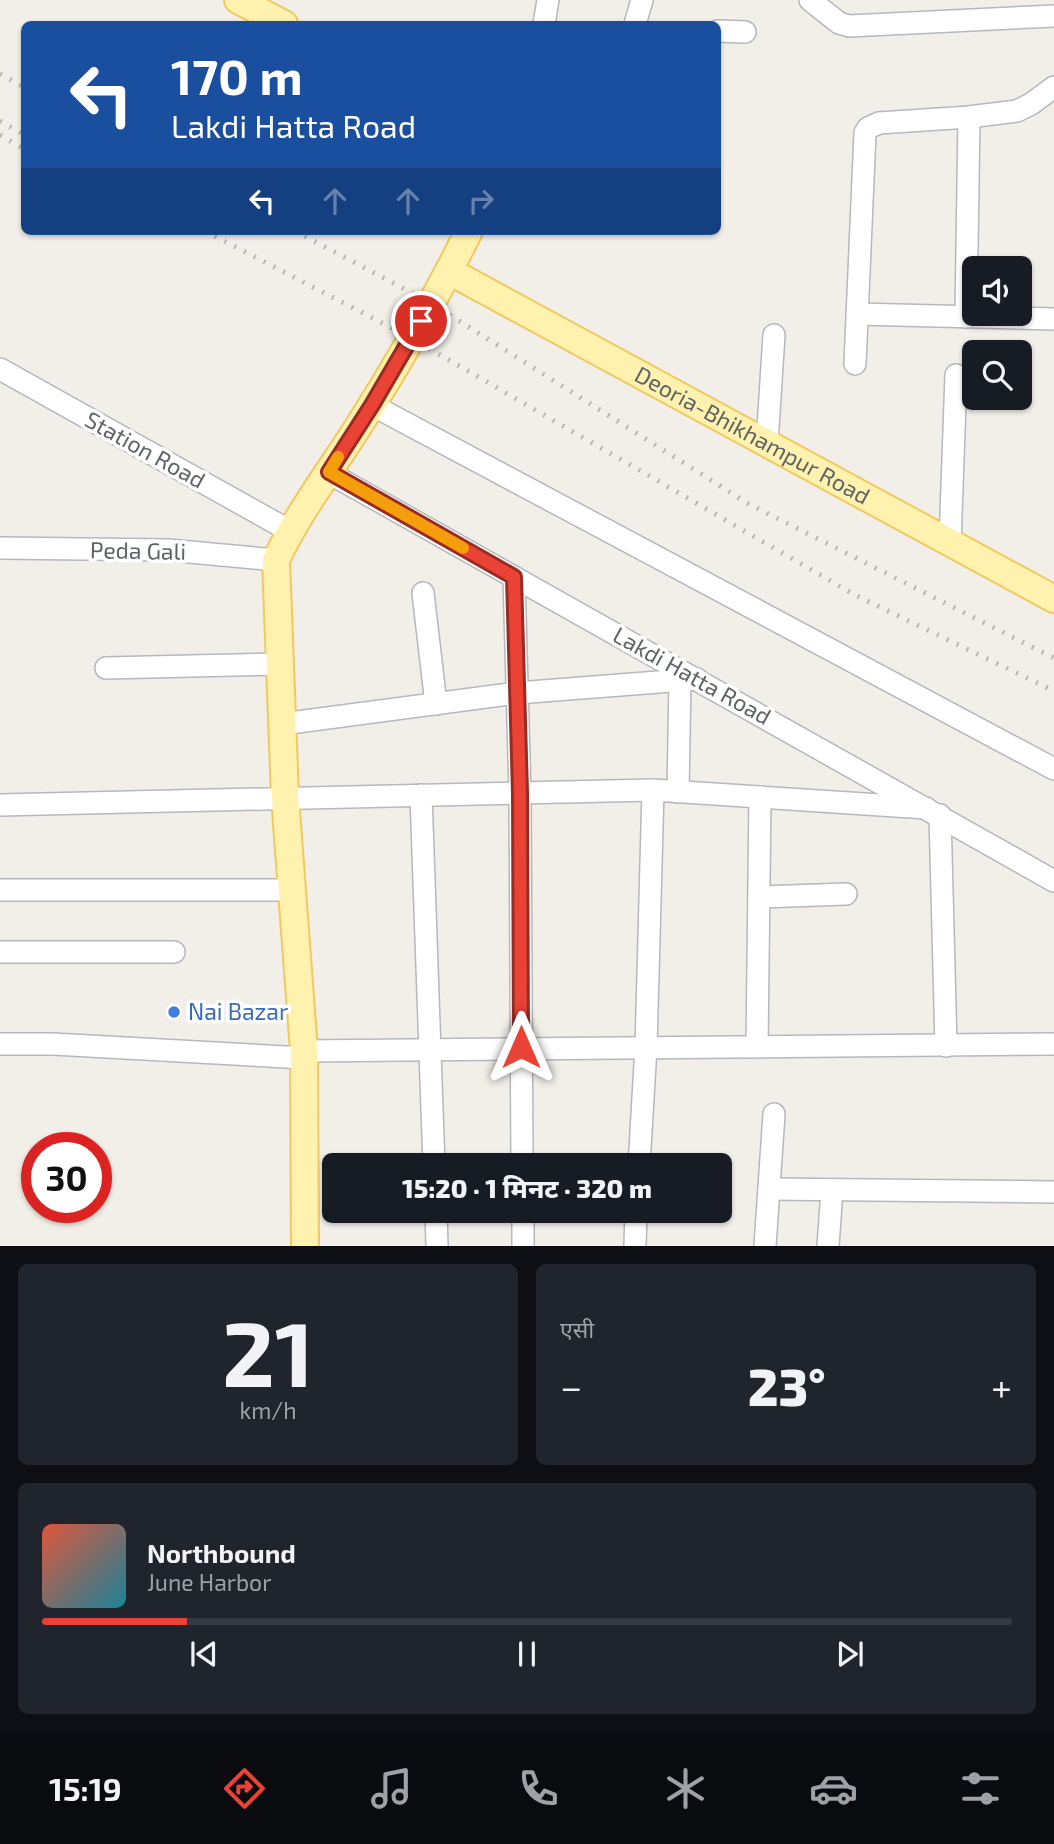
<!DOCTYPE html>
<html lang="hi">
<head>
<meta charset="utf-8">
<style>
	body { margin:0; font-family:"Exo 2","Noto Sans Devanagari",sans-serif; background:#20242c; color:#f1f3f6; height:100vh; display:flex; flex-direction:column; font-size:26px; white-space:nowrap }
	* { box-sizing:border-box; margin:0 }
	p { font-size:23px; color:#9ea1a6 }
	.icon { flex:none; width:38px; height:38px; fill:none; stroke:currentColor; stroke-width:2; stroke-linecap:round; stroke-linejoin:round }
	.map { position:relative; height:1246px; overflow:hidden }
	.side { display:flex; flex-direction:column; gap:18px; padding:18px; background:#0d0f14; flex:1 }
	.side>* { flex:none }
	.hud { position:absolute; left:21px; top:21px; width:700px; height:214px; border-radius:10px; box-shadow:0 2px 5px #0004; background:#1a4fa0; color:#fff; overflow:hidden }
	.fabs { position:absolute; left:962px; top:256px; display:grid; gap:14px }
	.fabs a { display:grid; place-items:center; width:70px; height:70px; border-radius:10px; background:#171b24; box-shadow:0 2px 5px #0004; font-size:35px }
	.speed { position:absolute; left:21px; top:1132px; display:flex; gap:14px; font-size:35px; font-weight:700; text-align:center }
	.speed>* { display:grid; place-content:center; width:91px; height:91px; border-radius:50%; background:#171b24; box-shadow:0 2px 5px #0004; line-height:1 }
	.speed .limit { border:10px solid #d22; background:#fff; color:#111 }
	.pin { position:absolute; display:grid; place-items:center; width:60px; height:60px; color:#fff; margin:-30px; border:4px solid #fff; border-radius:50%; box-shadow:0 2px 7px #0007 }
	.me { position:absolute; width:77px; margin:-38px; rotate:0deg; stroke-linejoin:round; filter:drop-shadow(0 0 5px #0008) }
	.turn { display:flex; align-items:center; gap:24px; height:147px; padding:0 35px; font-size:32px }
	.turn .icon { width:91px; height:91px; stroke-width:2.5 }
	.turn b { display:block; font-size:49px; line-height:60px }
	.lanes { display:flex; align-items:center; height:66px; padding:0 35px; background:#0003; justify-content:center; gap:35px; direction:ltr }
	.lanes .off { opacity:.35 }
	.big { font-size:52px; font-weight:800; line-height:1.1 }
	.side .card { flex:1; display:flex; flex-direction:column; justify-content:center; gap:10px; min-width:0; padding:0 24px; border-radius:10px; background:#20242c }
	.side .dial { align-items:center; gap:0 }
	.dial b { font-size:91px; line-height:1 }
	.song { display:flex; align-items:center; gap:21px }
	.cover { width:84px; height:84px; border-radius:10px; background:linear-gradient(135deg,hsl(10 70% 55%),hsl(190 70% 35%)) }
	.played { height:7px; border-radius:4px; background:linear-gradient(90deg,#ea4335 15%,#363941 15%) }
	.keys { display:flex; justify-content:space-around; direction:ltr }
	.heat { display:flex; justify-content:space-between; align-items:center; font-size:38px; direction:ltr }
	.side .tiles { flex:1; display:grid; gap:18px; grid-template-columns:1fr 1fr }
	.card:last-child { grid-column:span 2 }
	.trip { position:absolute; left:322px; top:1153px; width:410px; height:70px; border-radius:10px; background:#171b24; box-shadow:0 2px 5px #0004; font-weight:800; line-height:70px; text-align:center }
	.dock { display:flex; height:112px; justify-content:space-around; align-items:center; background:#090b0e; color:#9ea1a6 }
	.dock .icon { width:49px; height:49px }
	.dock .on { color:#ea4335 }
	.dock b { font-size:32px; color:#f1f3f6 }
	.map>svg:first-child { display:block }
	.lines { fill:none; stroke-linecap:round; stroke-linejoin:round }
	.minor-casing { stroke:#b5b8bc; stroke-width:24 }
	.major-casing { stroke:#f2c960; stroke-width:30 }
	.minor { stroke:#fff; stroke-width:21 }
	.major { stroke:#fff2af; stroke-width:26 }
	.rail { stroke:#b6b7b8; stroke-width:5; stroke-dasharray:2 9; stroke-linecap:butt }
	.route-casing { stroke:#982c22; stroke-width:18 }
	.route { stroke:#ea4335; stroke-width:12 }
	.slow { stroke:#f59e0b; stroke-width:12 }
	.shop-dot { fill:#3f7fe0; stroke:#fff; stroke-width:2.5 }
	.labels { text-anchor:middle; stroke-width:7; stroke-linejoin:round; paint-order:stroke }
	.street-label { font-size:23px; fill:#5f6368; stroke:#fff }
	.shop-label { font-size:23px; fill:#366cbe; stroke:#fff; text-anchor:start }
</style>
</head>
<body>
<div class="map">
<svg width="1054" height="1246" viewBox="0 0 1054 1246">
	<rect width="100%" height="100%" fill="#f1efe8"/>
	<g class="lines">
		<g class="minor-casing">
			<g id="minor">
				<path d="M 810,0 L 839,23 L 849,26 L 1054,16"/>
				<path d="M 544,24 L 548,0"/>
				<path d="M 635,24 L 642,0"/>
				<path d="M 718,31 L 745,32"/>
				<path d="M 857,314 L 1054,319"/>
				<path d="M 966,317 L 969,117"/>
				<path d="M 855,364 L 865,133 L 868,128 L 879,123 L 969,117 L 1017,111 L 1031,104 L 1054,87"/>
				<path d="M 0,369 L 290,531"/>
				<path d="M 372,405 L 1054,769"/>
				<path d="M 767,443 L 774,335"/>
				<path d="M 329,473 L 1054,881"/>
				<path d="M 950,543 L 956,375"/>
				<path d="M 0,548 L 168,550 L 276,560"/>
				<path d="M 514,577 L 520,793 L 522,1166"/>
				<path d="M 423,593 L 436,704"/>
				<path d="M 106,668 L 280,664"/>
				<path d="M 282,724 L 517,693 L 697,679"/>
				<path d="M 678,792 L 680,680"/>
				<path d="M 421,795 L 434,1166"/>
				<path d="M 0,805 L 653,790 L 926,808"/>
				<path d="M 940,815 L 946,1046"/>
				<path d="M 0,890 L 292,890"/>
				<path d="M 759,897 L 846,894"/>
				<path d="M 0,952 L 174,952"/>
				<path d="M 0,1044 L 53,1044 L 304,1058"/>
				<path d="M 757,1047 L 760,797"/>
				<path d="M 304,1051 L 1054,1044"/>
				<path d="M 639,1166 L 646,1047 L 653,790"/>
				<path d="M 769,1189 L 1054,1192"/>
				<path d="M 436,1211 L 437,1246"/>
				<path d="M 523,1211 L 523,1246"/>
				<path d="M 635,1246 L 636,1211"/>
				<path d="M 765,1246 L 774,1114"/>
				<path d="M 828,1246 L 832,1190"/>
			</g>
		</g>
		<g class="major-casing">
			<g id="major">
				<path d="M 238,0 L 284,24"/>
				<path id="s1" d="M 449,271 L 1054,599"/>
				<path d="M 305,1246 L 304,1051 L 285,797 L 276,560 C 298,513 330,471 358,427 C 398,364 436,298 469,231"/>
			</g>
		</g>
		<use href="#minor" class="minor"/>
		<use href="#major" class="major"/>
		<g class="rail">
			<path d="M 0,74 L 24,87"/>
			<path d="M 0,121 L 24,135"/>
			<path d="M 0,135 L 24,149"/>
			<path d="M 205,231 L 411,338 L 855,595 L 1054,691"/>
			<path d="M 295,231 L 431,303 L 747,503 L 1054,658"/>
		</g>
	</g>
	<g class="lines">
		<g class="route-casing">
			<path id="route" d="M 421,321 L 372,405 L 329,472 L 514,577 L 520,793 L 521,1047"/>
		</g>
		<use href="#route" class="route"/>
		<path class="slow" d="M 338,457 L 329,472 L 463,548"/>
	</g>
	<circle class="shop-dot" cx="174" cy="1012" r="7"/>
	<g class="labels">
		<g class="street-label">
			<text dy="8" stroke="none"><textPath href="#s1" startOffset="345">Deoria-Bhikhampur Road</textPath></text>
			<text transform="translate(145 450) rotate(29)" y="8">Station Road</text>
			<text transform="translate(138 551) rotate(1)" y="8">Peda Gali</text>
			<text transform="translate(692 676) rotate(29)" y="8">Lakdi Hatta Road</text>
		</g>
		<g class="shop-label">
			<text x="188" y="1020">Nai Bazar</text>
		</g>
	</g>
</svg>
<div class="fabs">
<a><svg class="icon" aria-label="sound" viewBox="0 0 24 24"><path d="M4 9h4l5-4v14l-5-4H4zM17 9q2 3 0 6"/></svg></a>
<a><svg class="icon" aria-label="search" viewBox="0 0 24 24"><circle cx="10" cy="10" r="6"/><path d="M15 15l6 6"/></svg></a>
</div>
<div class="speed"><div class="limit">30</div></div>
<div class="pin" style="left:421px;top:321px;background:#d93025"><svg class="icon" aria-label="arrive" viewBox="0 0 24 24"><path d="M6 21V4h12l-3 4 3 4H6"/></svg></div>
<svg class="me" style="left:521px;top:1047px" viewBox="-20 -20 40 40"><path d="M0-17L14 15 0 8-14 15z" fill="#ea4335" stroke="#fff" stroke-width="4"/></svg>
<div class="trip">15:20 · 1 मिनट · 320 m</div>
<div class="hud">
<div class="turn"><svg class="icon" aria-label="left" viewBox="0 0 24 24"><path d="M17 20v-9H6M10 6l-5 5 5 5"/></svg><div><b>170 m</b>Lakdi Hatta Road</div></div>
<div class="lanes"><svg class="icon" aria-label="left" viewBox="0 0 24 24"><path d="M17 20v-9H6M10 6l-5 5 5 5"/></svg><svg class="icon off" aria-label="ahead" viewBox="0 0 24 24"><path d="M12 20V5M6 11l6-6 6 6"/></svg><svg class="icon off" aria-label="ahead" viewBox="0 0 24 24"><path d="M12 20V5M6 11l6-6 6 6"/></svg><svg class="icon off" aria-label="right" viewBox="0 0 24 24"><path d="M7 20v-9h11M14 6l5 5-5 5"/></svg></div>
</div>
</div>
<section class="side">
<div class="tiles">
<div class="card dial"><b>21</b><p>km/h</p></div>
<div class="card"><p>एसी</p>
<div class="heat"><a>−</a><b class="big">23°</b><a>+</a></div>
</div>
<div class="card">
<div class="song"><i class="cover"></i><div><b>Northbound</b><p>June Harbor</p></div></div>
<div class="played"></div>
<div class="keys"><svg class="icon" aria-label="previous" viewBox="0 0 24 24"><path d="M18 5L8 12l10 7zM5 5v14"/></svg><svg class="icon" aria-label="pause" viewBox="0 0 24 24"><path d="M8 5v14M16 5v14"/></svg><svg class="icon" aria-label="next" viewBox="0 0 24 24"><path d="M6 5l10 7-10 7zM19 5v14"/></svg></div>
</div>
</div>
</section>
<nav class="dock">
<b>15:19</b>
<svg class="icon on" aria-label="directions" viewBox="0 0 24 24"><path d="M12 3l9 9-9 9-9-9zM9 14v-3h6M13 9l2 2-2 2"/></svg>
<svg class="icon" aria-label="music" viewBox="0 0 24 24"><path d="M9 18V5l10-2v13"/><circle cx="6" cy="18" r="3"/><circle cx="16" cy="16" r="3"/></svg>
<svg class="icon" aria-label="phone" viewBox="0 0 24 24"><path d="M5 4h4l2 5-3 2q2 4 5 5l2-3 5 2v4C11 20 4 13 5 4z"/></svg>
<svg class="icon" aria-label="climate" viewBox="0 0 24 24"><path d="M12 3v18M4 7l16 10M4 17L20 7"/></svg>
<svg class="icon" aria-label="car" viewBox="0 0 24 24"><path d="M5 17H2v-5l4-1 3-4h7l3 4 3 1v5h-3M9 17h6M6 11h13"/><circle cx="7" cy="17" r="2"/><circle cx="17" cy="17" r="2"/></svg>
<svg class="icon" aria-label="filters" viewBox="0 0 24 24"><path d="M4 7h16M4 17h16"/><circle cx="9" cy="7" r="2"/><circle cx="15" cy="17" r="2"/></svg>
</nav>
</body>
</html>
